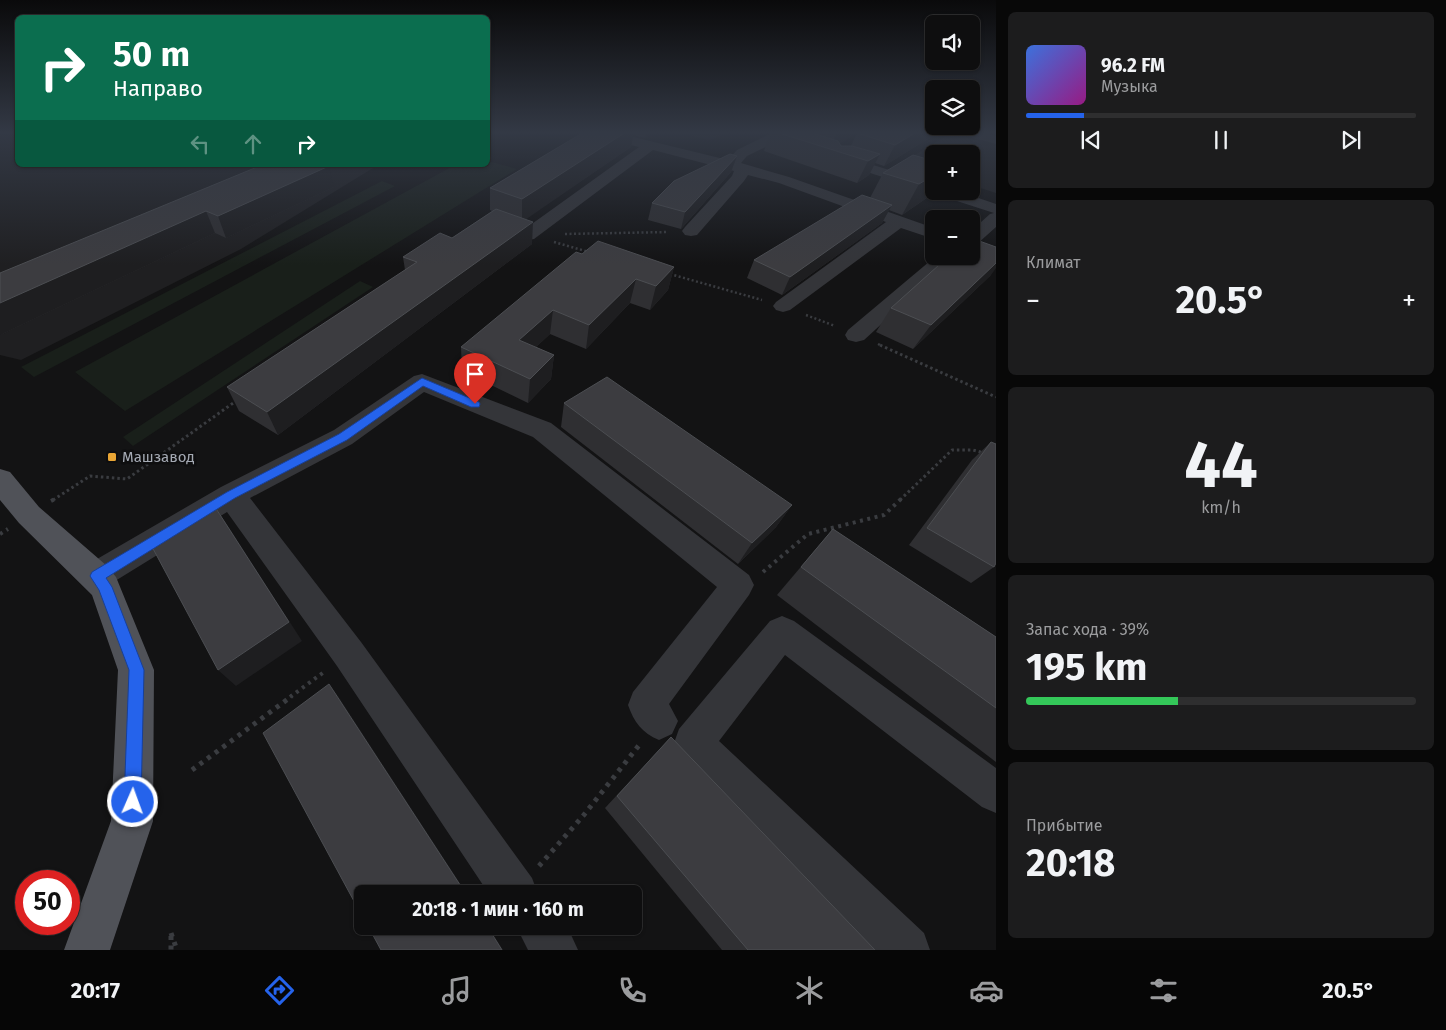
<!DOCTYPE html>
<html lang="ru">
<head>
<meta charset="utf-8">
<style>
	body { margin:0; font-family:"Fira Sans",sans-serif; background:#1c1c1d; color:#f1f3f6; height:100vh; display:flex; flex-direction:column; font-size:19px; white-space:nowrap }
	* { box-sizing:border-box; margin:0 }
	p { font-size:16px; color:#9b9c9e }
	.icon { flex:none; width:28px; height:28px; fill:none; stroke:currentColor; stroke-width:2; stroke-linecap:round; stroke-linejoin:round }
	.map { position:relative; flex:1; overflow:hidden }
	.details { display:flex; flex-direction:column; gap:12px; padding:12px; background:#080808; width:450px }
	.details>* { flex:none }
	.guide { position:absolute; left:15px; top:15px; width:475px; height:152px; border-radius:8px; box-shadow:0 1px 4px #0004,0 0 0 1px #2e2e2f; background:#0b6e4f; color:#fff; overflow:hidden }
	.buttons { position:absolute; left:925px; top:15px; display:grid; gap:10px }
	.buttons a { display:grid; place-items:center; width:55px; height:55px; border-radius:8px; background:#0e0e0f; box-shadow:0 1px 4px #0004,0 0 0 1px #2e2e2f; font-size:25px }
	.speed { position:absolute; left:15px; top:870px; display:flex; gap:10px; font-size:25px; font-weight:700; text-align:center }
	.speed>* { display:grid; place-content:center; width:65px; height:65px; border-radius:50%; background:#0e0e0f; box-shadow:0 1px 4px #0004,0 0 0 1px #2e2e2f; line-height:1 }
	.speed .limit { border:8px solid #d22; background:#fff; color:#111 }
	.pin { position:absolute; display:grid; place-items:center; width:42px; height:42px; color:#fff; margin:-51px -21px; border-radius:50% 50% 50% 0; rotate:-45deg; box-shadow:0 0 5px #0007 }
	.pin .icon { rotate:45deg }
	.me { position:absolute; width:55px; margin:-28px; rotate:2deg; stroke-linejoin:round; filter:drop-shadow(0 0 4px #0008) }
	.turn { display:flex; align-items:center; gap:18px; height:105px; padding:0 15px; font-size:22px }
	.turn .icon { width:65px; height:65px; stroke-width:2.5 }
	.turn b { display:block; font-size:35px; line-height:42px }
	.lanes { display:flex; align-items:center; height:48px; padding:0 15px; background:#0003; justify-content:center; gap:25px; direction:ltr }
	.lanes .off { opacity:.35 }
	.big { font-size:38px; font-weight:700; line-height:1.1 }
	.details .card { flex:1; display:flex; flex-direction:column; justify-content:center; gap:8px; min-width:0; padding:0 18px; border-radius:8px; background:#1c1c1d }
	.details .dial { align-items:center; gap:0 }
	.dial b { font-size:65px; line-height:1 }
	.song { display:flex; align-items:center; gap:15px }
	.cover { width:60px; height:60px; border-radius:8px; background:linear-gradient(135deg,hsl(220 70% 55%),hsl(310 70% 35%)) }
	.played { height:5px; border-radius:2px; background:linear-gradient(90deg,#2563eb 15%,#2e2e2f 15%) }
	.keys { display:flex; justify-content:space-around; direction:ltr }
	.heat { display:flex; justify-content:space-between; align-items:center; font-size:28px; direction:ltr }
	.charge { height:8px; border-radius:4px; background:linear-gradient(90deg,#34c759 39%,#2e2e2f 0) }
	.trip { position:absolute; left:354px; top:885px; width:288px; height:50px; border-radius:8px; background:#0e0e0f; box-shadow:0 1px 4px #0004,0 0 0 1px #2e2e2f; font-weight:700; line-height:50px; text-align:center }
	.dock { display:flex; height:80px; justify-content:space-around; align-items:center; background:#060606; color:#9b9c9e }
	.dock .icon { width:35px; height:35px }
	.dock .current { color:#2563eb }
	.dock b { font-size:22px; color:#f1f3f6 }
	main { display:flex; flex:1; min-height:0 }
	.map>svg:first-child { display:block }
	.built { fill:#1f1f21 }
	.green { fill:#191f1a }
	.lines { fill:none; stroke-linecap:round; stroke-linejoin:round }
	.path-far3 { stroke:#3a3c40; stroke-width:2.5; stroke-dasharray:2 2.5; stroke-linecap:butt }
	.path-far2 { stroke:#3a3c40; stroke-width:3; stroke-dasharray:2.5 3; stroke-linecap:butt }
	.path-far1 { stroke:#3a3c40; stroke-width:4; stroke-dasharray:3 4.5; stroke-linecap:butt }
	.path { stroke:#3a3c40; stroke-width:5; stroke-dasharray:4 5.5; stroke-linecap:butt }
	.minor { fill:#343539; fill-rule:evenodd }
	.major { fill:#505258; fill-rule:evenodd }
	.wall { fill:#2f2f32; fill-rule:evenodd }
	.shaded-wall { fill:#1e1e20 }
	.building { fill:#3c3c40; stroke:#4c4e52 }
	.route { fill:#2563eb; stroke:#184099 }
	.poi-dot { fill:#eaa635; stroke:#0e0e0f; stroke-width:2 }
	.labels { text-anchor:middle; stroke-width:5; stroke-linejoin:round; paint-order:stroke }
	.poi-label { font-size:15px; fill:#a5aab4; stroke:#0e0e0f; text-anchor:start }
</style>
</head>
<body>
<main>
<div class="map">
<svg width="996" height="950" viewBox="0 0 996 950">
	<rect width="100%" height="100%" fill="#131314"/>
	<g class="built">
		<path d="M 0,132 L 17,132 L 18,165 L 378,165 L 241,249 L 21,360 L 0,355 Z"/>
		<path d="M 675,132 L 730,132 L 710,140 Z"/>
		<path d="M 953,132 L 996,142 L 996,193 L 971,185 L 971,154 L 934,154 L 934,174 L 900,164 Z"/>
	</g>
	<g class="green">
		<path d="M 488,161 L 517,169 L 125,411 L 75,372 L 455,165 L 488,165 Z"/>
		<path d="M 382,181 L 395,186 L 34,377 L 21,367 Z"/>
		<path d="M 360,281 L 373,287 L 133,446 L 123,437 Z"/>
	</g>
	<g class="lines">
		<g class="path-far3">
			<path d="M 565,234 L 668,232"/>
			<path d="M 554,242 L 589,252"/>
			<path d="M 670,274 L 762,300"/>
			<path d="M 806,315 L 835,326"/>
			<path d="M 878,344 L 882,346"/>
		</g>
		<g class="path-far2">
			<path d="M 880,345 L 996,397"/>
			<path d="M 53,500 L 90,476 L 127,479 L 236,401"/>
			<path d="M 900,500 L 952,450 L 973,450 L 984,453"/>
		</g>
		<g class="path-far1">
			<path d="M 51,501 L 55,499"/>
			<path d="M 0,534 L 8,529"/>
			<path d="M 763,572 L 808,534 L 884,515 L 901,499"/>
			<path d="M 290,697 L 324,672"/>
		</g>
		<g class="path">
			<path d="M 192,770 L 292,696"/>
			<path d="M 539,866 L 583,816 L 640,744"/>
			<path d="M 171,933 L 177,950"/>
			<path d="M 171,936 L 171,950"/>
		</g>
		<g class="minor">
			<path d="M 589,132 L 613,132 L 728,160 L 737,150 L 774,132 L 792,132 L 790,135 L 747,156 L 741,163 L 789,177 L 934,228 L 934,239 L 901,228 L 790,310 L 783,312 L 776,310 L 773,306 L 776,302 L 886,222 L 779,183 L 748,175 L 744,181 L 697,235 L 691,236 L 685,235 L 682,231 L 685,227 L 732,176 L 734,171 L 653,150 L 534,239 L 528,240 L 522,239 L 519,235 L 522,231 L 639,147 L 591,135 Z"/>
			<path d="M 961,132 L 983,132 L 996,136 L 996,144 L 963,135 Z"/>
			<path d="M 838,154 L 934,184 L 934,191 L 958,191 L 996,204 L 996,227 L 977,244 L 971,245 L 971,231 L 990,214 L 994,213 L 833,161 L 831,158 L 833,155 Z"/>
			<path d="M 936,256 L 956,256 L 864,340 L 856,342 L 848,340 L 845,335 L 848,330 Z"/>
			<path d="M 422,374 L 551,423 L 749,575 L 754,585 L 749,595 L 669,704 L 678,721 L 672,734 L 659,740 C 642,733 634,722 628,705 L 633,692 L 717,587 L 533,437 L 424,392 L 352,444 L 250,498 L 361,642 L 532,878 L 538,894 L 489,894 L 337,666 L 227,512 L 107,586 L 96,590 L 85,586 L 80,576 L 85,566 L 221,487 L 334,430 L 414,376 Z"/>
			<path d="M 782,616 L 794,621 L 996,768 L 996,813 L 982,807 L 785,655 L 719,741 L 924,933 L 930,950 L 874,950 L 679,757 L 674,743 L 679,729 L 770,621 Z"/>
			<path d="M 516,926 L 567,926 L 578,950 L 528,950 Z"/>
		</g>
		<path class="major" d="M 0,469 L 10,472 L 39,507 L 107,566 L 116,577 L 154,670 L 153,821 L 110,950 L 64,950 L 111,821 L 118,670 L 92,595 L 19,523 L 0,500 Z"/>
	</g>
	<g class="wall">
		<path d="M 584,132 L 653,132 L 645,138 L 633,135 L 631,147 L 525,219 L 532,244 L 278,435 L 239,411 L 227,387 L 405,270 L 403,257 L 452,238 L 492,211 L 490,210 L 490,188 Z"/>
		<path d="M 770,132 L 939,132 L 884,166 L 875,163 L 869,175 L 857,183 L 764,151 ZM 857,133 L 851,146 L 841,146 L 840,143 Z"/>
		<path d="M 737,156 L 731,172 L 681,229 L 648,220 L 652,203 Z"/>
		<path d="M 934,161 L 934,190 L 931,195 L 902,215 L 889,210 L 882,223 L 782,295 L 747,278 L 754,260 L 870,198 L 883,173 Z"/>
		<path d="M 262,165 L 334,187 L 226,238 L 215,233 L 0,335 Z"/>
		<path d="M 582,254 L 674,267 L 668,290 L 650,310 L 630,303 L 586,349 L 550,334 L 536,347 L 554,355 L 551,379 L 528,403 L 462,371 L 461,347 Z"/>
		<path d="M 991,275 L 913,349 L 876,332 L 891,308 Z"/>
		<path d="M 564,403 L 792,505 L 776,527 L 738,564 L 561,427 Z"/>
		<path d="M 991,442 L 994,567 L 971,583 L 909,545 L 972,460 Z"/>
		<path d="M 833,529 L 996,637 L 996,762 L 777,595 Z"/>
		<path d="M 671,737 L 875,950 L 722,950 L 605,808 Z"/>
	</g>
	<g class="shaded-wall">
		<path d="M 626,132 L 634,132 L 631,147 L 522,222 L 522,199 Z"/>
		<path d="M 646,132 L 653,132 L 645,138 Z"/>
		<path d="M 837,132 L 859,132 L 830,149 Z"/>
		<path d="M 917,132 L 939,132 L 884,166 L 895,145 Z"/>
		<path d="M 880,154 L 869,175 L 857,183 L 868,161 Z"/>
		<path d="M 737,156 L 731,172 L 681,229 L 685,212 Z"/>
		<path d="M 329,166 L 334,187 L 226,238 L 218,216 Z"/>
		<path d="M 934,175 L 934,190 L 931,195 L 902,215 L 919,184 Z"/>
		<path d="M 892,205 L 882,223 L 782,295 L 790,277 Z"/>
		<path d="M 206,211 L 215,233 L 0,335 L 0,303 Z"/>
		<path d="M 533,222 L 532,244 L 278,435 L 267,412 Z"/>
		<path d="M 996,263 L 996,268 L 991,275 L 913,349 L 931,325 Z"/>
		<path d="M 674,267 L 668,290 L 650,310 L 656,286 Z"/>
		<path d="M 636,279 L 630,303 L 586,349 L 589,325 Z"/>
		<path d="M 553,310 L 550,334 L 518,364 L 519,340 Z"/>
		<path d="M 554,355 L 551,379 L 528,403 L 530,379 Z"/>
		<path d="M 792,505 L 776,527 L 738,564 L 752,543 Z"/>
		<path d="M 215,507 L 230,529 L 302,641 L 236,686 L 218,670 Z"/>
		<path d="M 329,684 L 338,696 L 467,894 L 466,894 Z"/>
		<path d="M 487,926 L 488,926 L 503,950 L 502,950 Z"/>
	</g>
	<g class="building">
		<path d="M 584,132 L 626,132 L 522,199 L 490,188 Z"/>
		<path d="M 776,132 L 809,132 L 838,141 L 841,146 L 852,146 L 880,154 L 868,161 Z"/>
		<path d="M 859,132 L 917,132 L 895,145 L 857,133 Z"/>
		<path d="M 730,154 L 737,156 L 685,212 L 652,203 L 674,181 Z"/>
		<path d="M 913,155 L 934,161 L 934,175 L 919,184 L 883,173 Z"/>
		<path d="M 262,165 L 327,165 L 329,166 L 218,216 L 206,211 L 0,303 L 0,273 Z"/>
		<path d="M 862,195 L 892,205 L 790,277 L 754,260 Z"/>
		<path d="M 496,209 L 533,222 L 267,412 L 227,387 L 417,262 L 403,257 L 440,233 L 452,238 Z"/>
		<path d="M 971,238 L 996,247 L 996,263 L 931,325 L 891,308 L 949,256 L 971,256 Z"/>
		<path d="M 598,241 L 674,267 L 656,286 L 636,279 L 589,325 L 553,310 L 519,340 L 554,355 L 530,379 L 461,347 L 576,252 L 582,254 Z"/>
		<path d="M 607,377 L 792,505 L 752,543 L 564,403 Z"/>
		<path d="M 991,442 L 996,444 L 996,563 L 994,567 L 927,528 Z"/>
		<path d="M 215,507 L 289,622 L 218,670 L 150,543 Z"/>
		<path d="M 833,529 L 996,637 L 996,708 L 801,567 Z"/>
		<path d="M 329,684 L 466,894 L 362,894 L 362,916 L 263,733 Z"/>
		<path d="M 671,737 L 875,950 L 748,950 L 617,796 Z"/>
		<path d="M 368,926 L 487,926 L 502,950 L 381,950 Z"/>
	</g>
	<linearGradient id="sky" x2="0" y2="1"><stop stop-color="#0a0a0b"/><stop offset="0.5" stop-color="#333945"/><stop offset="1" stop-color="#333945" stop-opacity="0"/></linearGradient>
	<rect width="996" height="265" fill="url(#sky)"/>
	<path class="route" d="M 422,378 L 479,402 L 480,404 L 479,407 L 471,407 L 423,386 L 347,440 L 235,498 L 106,578 L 112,587 L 144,670 L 141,802 L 139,808 L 133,811 L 127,808 L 124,802 L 129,670 L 99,590 L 90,576 L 92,572 L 227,492 L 339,434 Z"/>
	<rect class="poi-dot" x="107" y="452" width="10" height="10" rx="2.5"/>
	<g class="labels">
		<g class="poi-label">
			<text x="122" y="462">Машзавод</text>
		</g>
	</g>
</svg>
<div class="buttons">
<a><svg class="icon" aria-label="sound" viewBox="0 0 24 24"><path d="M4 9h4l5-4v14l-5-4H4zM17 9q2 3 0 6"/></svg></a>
<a><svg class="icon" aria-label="layers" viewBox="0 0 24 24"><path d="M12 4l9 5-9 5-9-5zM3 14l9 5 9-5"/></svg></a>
<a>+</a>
<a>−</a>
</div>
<div class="speed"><div class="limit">50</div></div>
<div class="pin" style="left:475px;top:404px;background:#d93025"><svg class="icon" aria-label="arrive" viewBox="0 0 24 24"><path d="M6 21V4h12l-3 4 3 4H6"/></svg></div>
<svg class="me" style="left:133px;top:802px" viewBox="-20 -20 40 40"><circle r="17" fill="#2563eb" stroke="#fff" stroke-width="3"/><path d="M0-11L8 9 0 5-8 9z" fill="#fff"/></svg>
<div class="trip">20:18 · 1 мин · 160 m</div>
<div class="guide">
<div class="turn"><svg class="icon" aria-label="right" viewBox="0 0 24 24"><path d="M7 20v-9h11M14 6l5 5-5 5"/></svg><div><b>50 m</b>Направо</div></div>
<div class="lanes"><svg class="icon off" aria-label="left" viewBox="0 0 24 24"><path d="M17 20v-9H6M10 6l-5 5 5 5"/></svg><svg class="icon off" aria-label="ahead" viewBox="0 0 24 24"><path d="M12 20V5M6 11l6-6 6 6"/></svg><svg class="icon" aria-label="right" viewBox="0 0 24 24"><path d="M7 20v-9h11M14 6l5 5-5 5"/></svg></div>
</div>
</div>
<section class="details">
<div class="card">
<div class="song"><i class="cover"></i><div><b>96.2 FM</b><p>Музыка</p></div></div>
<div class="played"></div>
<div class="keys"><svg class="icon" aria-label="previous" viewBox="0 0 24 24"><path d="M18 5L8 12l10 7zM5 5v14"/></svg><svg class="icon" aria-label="pause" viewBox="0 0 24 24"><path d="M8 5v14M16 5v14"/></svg><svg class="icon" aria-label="next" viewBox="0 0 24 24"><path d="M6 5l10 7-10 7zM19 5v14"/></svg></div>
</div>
<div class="card"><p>Климат</p>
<div class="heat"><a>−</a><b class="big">20.5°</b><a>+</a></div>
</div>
<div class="card dial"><b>44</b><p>km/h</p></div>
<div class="card"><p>Запас хода · 39%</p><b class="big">195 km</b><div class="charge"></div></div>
<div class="card"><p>Прибытие</p><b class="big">20:18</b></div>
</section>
</main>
<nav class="dock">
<b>20:17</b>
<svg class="icon current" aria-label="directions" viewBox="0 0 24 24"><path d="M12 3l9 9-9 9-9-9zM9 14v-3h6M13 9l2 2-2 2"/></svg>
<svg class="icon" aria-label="music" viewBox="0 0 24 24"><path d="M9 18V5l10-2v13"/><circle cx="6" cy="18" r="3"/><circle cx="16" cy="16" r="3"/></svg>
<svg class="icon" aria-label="phone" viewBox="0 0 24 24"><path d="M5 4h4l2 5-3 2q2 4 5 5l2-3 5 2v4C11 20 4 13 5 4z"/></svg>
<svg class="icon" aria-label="climate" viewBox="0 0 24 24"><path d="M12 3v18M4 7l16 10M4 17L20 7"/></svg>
<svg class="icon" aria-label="car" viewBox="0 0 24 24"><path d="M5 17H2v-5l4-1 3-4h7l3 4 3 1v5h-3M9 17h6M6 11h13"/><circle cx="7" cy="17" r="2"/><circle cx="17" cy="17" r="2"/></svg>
<svg class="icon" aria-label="filters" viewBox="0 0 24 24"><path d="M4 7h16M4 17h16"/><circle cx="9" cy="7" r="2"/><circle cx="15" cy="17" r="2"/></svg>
<b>20.5°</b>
</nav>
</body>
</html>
